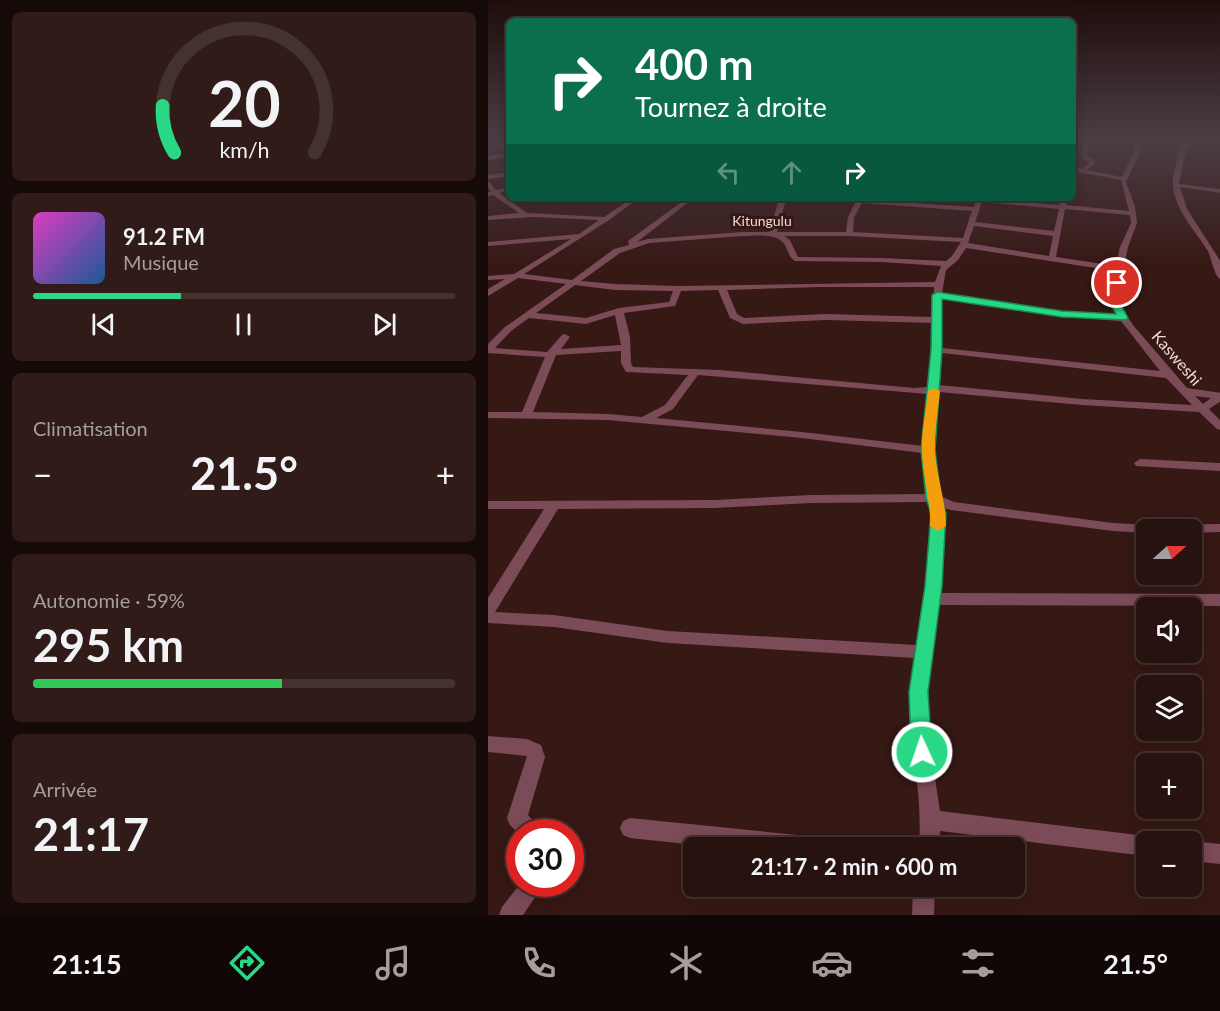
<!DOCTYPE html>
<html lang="fr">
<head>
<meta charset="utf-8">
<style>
	body { margin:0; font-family:Lato,sans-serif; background:#301b18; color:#f1f3f6; height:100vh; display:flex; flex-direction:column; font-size:22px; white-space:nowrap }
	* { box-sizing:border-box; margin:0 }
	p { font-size:20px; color:#a59e9e }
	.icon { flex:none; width:33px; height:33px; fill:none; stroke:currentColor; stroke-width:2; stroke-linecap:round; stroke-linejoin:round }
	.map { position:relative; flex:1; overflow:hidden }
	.drawer { display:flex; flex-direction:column; gap:12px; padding:12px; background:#160a08; width:488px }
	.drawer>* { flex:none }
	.top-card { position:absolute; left:18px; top:18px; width:570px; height:183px; border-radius:9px; box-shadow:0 3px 15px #0003,0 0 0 2px #44322f; background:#0b6e4f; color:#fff; overflow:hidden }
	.needle { width:39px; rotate:69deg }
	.buttons { position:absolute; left:648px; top:519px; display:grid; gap:12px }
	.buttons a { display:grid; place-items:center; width:66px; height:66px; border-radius:9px; background:#28120f; box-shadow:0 3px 15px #0003,0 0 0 2px #44322f; font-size:30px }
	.speed { position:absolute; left:18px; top:819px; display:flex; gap:12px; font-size:30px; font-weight:700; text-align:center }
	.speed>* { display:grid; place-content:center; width:78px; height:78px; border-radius:50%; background:#28120f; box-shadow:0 3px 15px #0003,0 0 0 2px #44322f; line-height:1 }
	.speed .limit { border:9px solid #d22; background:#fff; color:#111 }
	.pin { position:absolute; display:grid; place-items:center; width:51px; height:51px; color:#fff; margin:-26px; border:3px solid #fff; border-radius:50%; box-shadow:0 2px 6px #0007 }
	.me { position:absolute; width:66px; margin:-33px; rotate:357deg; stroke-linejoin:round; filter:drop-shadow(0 0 4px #0008) }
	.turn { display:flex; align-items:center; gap:21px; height:126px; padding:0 30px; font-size:27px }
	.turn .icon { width:78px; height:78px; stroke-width:2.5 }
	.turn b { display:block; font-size:42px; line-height:51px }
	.lanes { display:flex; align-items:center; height:57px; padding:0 30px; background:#0003; justify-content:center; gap:30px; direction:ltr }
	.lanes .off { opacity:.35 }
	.big { font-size:45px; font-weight:700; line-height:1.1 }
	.drawer .tile { flex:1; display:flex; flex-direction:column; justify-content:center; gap:9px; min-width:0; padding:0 21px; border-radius:9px; background:#301b18 }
	.drawer .dial { align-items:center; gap:0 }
	.dial svg { height:156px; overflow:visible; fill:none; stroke:#44322f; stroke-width:7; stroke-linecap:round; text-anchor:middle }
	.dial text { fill:#f1f3f6; stroke:none }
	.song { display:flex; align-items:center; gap:18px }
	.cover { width:72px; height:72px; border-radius:9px; background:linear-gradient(135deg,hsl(310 70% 55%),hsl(210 70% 35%)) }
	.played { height:6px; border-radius:3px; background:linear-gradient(90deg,#28d885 35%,#44322f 35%) }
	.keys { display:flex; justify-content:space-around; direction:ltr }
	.heat { display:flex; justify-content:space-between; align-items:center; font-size:33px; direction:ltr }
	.charge { height:9px; border-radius:4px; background:linear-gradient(90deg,#34c759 59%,#44322f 0) }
	.trip { position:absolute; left:195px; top:837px; width:342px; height:60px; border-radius:9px; background:#28120f; box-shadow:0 3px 15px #0003,0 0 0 2px #44322f; font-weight:700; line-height:60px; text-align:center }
	.tab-bar { display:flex; height:96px; justify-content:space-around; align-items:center; background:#100706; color:#a59e9e }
	.tab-bar .icon { width:42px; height:42px }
	.tab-bar .on { color:#28d885 }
	.tab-bar b { font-size:27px; color:#f1f3f6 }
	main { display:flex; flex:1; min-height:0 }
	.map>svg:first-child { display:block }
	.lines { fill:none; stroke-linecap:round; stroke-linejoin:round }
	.minor { fill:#7c4b58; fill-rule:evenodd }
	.route { fill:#28d885; stroke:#1a8c56; stroke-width:1.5 }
	.slow { fill:#f59e0b }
	.labels { text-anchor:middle; stroke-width:6; stroke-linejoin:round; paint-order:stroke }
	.far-street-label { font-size:14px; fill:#f0dbd7; stroke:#361814 }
	.street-label { font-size:16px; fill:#f0dbd7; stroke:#361814 }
</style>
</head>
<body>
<main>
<section class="drawer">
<div class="tile dial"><svg viewBox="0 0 100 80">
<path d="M14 69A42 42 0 1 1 86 69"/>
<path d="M14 69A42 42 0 0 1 8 45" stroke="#28d885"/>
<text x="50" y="56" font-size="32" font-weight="700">20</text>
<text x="50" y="72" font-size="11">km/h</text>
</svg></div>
<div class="tile">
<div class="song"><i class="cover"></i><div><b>91.2 FM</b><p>Musique</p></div></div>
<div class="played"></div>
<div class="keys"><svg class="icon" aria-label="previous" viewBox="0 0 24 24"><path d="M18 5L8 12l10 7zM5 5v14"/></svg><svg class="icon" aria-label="pause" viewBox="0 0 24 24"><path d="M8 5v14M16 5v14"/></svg><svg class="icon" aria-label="next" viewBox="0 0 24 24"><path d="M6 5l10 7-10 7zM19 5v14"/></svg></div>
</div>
<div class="tile"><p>Climatisation</p>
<div class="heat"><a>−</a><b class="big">21.5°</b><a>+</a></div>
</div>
<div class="tile"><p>Autonomie · 59%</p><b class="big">295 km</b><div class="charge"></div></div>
<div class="tile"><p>Arrivée</p><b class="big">21:17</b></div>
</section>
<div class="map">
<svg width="733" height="915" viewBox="0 0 733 915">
	<rect width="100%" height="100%" fill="#361814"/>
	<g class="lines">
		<g class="minor">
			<path d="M 4,137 L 9,137 L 21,149 L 21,157 L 0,160 L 0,156 L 20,153 Z"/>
			<path d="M 597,137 L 603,137 L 599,156 L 607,161 L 606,165 L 599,170 L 634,177 L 647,150 L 644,137 L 649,137 L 653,150 L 638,182 L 647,207 L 649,223 L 640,247 L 630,297 L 635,310 L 645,325 L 699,388 L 733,393 L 733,401 L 721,409 L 733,421 L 733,430 L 729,429 L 711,412 L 594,405 L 451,392 L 446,450 L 452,496 L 466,502 L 625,523 L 666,525 L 733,524 L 733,532 L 704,533 L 704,530 L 658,530 L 658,533 L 625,531 L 463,510 L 456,508 L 458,514 L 452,593 L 733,594 L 733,606 L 451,605 L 439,692 L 443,752 L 452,811 L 658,836 L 665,839 L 666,842 L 658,842 L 658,856 L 452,831 L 451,848 L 431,848 C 435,797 422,746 422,695 C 422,683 425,670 427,658 L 180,643 L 66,627 L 0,623 L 0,598 L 56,509 L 0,509 L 0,501 L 226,500 L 323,495 L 439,494 L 434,453 L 314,438 L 120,420 L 0,418 L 0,412 L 34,412 L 57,357 L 0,353 L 0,344 L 17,327 L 78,284 L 30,278 L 0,296 L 0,289 L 17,279 L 0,280 L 0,276 L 26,274 L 83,239 L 0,246 L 0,242 L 91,234 L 111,220 L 45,217 L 0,220 L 0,216 L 31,213 L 5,195 L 0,196 L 0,192 L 3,192 L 0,187 L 0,181 L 8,190 L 21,187 L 21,191 L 11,193 L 39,213 L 116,217 L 144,198 L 151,198 L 121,220 L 36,274 L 84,280 L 126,249 L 141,245 L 140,241 L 199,198 L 206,198 L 149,242 L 160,239 L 254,232 L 281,232 L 290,203 L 235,200 L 232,198 L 366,199 L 486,207 L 489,198 L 571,205 L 573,198 L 579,198 L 578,205 L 641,211 L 633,180 L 585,171 L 585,167 L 593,169 L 601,163 L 593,157 ZM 494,202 L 571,209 L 566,231 L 487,222 ZM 297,203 L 367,203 L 360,217 L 358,232 L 289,232 ZM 374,203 L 484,211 L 475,238 L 365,232 L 366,217 ZM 577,209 L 642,215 L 643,223 L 632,247 L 628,266 L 568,257 ZM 486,226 L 565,236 L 561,256 L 480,243 ZM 254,236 C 267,236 289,232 297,245 C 300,251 301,257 307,261 L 394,262 L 453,266 L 447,282 L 190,286 L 127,284 L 93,281 L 132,253 L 161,243 ZM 296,236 L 361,236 L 473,242 L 464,256 L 458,261 L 394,258 L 310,257 L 302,240 ZM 478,248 L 627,271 L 622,297 L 630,315 L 574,311 L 454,293 L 458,270 L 470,260 ZM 87,285 L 127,290 L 185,291 L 181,302 L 131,308 L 98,318 L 48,313 ZM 331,287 L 446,287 L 445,317 L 338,314 L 256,318 L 249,314 L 239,290 ZM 230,290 L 242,318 L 255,324 L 338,320 L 445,323 L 440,387 L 426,388 L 232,370 L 145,367 L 143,363 L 142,337 L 136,313 L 187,306 L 193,291 ZM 454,298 L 574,317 L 633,321 L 672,371 L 454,348 ZM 127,315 L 133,345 L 73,349 L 82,337 L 77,334 L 74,335 L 59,352 L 7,348 L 23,331 L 41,318 L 98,324 ZM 133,351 L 133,363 L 138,372 L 200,375 L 177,405 L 154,417 L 120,414 L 45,412 L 68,355 ZM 454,353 L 678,378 L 704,405 L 594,399 L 451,385 ZM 210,375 L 440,394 L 435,446 L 314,432 L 168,418 L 185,409 ZM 707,396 L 723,398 L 715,404 ZM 441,502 L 444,514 L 439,586 L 429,645 L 180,631 L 66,615 L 7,612 L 70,509 L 226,508 L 323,503 Z"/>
			<path d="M 698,137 L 704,137 L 703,144 L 698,149 L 691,184 L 733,189 L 733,193 L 692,187 L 699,209 L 733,262 L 733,280 C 726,276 724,260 720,251 C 705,227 679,202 686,172 C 688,165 689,155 692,149 C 694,144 697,144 698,137 Z"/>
			<path d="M 21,172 L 21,176 L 0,179 L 0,175 Z"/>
			<path d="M 652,459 L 733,463 L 733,471 L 648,466 L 646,463 Z"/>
			<path d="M 0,736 L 39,739 L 53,745 L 57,757 L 40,815 L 49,825 L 52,832 L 32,832 L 32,835 L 22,825 L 19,818 L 39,756 L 0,752 Z"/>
			<path d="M 142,818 L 339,838 L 346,841 L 349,848 L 236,848 L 142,838 L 135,835 L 132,828 L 135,821 Z"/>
			<path d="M 704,841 L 733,844 L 733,864 L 704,861 L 702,842 Z"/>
			<path d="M 32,884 L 56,884 L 35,915 L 11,915 L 14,907 Z"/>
			<path d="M 425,886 L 447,886 L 446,915 L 424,915 Z"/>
		</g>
	</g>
	<linearGradient id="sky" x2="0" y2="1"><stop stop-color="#1e0d0b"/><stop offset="0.52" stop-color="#4c3d45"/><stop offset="1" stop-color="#4c3d45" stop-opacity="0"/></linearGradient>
	<rect width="733" height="265" fill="url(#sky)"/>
	<path class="route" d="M 625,281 L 633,283 L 632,303 L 640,318 L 638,320 L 574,317 L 454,299 L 454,350 L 447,450 L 453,498 L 458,513 L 454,586 L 440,692 L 444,752 L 441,758 L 434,761 L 426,758 L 423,752 L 421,692 L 437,586 L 443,513 L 438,498 L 433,450 L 443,350 L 444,295 L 449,292 L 574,311 L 628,314 L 622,303 Z"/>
	<path class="slow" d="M 446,388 L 452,391 C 450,411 446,433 447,452 C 449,478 458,502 458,526 L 450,531 L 442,526 C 443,502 435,478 434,452 C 433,433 438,411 440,391 Z"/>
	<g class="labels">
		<g class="far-street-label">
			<text x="274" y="226">Kitungulu</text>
		</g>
		<g class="street-label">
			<text transform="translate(689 358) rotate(49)" y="6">Kasweshi</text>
		</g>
	</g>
</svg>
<div class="buttons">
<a><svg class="needle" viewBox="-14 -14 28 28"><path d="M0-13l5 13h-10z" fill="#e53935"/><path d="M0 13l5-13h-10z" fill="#a59e9e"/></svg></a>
<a><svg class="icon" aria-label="sound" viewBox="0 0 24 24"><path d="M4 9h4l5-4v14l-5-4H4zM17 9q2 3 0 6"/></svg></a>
<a><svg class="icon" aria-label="layers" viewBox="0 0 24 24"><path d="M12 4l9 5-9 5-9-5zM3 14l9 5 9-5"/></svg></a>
<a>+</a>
<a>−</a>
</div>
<div class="speed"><div class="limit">30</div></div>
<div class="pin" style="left:629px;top:283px;background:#d93025"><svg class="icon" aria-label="arrive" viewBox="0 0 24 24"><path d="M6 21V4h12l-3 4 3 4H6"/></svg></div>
<svg class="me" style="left:434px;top:752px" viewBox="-20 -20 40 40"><circle r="17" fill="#28d885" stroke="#fff" stroke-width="3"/><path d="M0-11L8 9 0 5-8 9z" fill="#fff"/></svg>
<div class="trip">21:17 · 2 min · 600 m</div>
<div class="top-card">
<div class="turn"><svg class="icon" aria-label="right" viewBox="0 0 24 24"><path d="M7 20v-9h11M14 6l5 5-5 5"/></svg><div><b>400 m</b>Tournez à droite</div></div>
<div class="lanes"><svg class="icon off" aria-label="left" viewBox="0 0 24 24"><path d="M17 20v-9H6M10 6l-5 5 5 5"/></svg><svg class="icon off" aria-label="ahead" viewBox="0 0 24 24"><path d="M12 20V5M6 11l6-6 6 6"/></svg><svg class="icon" aria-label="right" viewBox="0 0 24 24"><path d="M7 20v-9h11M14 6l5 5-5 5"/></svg></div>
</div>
</div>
</main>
<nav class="tab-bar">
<b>21:15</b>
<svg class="icon on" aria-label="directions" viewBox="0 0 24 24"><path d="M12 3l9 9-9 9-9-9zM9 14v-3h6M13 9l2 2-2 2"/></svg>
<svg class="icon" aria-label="music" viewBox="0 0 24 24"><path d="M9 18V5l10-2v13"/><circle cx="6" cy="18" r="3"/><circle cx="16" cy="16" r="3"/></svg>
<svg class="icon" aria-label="phone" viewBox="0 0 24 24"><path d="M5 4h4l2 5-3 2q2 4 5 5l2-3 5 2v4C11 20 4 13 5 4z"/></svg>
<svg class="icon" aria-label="climate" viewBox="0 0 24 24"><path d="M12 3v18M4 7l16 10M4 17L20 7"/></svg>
<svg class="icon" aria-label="car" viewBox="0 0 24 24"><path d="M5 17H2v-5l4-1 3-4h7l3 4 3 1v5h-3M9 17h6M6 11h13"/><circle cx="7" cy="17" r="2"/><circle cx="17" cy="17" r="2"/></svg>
<svg class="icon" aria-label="filters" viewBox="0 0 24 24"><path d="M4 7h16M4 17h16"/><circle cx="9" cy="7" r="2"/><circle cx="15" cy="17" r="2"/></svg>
<b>21.5°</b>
</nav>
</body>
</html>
